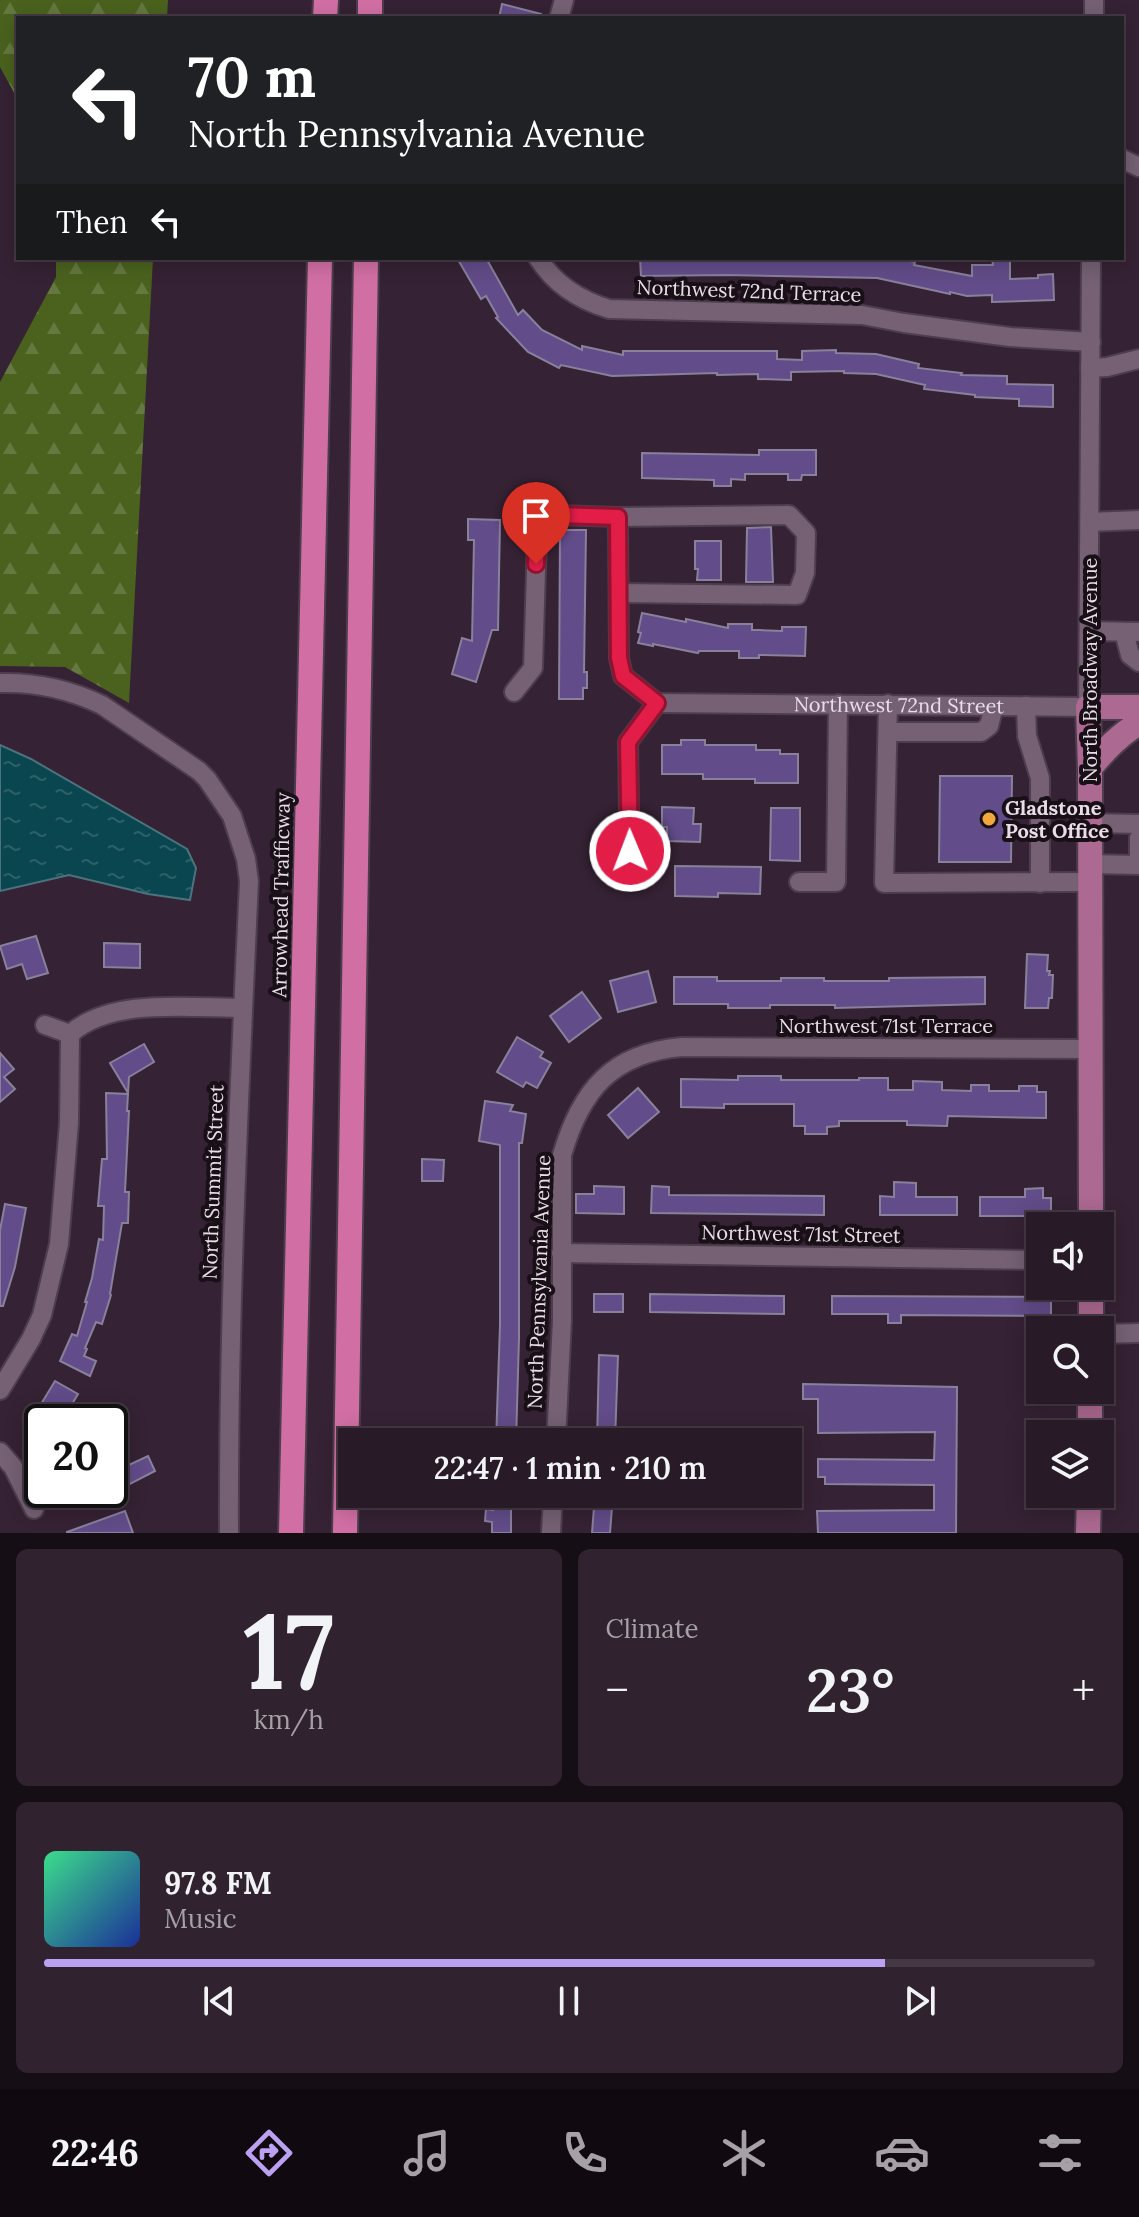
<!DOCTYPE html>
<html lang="en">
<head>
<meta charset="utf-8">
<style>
	body { margin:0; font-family:Lora,serif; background:#30232f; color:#f1f3f6; height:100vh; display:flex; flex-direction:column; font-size:30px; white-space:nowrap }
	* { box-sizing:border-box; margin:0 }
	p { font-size:26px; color:#a5a1a7 }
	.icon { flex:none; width:44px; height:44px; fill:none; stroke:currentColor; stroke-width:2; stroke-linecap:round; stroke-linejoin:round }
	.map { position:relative; height:1533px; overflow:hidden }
	.sheet { display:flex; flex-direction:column; gap:16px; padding:16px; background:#160e15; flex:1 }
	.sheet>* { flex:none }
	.banner { position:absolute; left:16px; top:16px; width:1108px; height:244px; border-radius:0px; box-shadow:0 4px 20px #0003,0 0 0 2px #443844; background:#202124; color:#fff; overflow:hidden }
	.fabs { position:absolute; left:1026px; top:1212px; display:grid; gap:16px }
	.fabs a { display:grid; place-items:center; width:88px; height:88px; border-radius:0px; background:#281a27; box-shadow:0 4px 20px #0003,0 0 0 2px #443844; font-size:40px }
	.speed { position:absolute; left:24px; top:1404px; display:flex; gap:16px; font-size:40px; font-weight:700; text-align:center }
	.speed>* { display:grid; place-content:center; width:104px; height:104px; border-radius:50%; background:#281a27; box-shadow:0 4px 20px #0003,0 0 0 2px #443844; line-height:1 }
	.speed .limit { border:4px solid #111; border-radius:12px; background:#fff; color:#111 }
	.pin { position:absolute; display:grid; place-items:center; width:68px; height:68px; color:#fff; margin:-82px -34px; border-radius:50% 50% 50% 0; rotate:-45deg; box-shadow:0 0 8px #0007 }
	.pin .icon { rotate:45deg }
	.me { position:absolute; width:88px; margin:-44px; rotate:359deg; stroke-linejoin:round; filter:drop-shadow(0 0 6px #0008) }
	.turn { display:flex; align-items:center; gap:28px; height:168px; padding:0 40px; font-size:36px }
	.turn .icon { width:104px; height:104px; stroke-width:2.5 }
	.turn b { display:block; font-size:56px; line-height:68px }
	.then { display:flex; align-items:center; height:76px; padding:0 40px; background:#0003; gap:16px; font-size:30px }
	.big { font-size:60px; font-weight:600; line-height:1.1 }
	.sheet .card { flex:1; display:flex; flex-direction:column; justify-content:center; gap:12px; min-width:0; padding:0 28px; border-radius:12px; background:#30232f }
	.sheet .dial { align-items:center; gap:0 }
	.dial b { font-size:104px; line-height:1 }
	.song { display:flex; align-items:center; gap:24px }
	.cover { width:96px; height:96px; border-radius:12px; background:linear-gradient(135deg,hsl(150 70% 55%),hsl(230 70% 35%)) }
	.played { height:8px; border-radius:4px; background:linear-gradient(90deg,#bca0f2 80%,#443844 80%) }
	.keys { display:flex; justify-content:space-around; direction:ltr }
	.heat { display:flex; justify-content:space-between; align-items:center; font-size:44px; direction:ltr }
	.sheet .tiles { flex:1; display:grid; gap:16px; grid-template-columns:1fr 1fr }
	.card:last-child { grid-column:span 2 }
	.trip { position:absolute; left:338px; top:1428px; width:464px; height:80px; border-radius:0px; background:#281a27; box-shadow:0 4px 20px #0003,0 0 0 2px #443844; font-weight:600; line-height:80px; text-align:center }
	.dock { display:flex; height:128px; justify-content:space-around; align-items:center; background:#100a10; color:#a5a1a7 }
	.dock .icon { width:56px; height:56px }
	.dock .active { color:#bca0f2 }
	.dock b { font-size:36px; color:#f1f3f6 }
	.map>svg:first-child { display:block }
	.forest { fill:url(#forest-firs) }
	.water { fill:url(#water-ripples); stroke:#4c737d; stroke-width:2 }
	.building { fill:#624c89; stroke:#89809c; stroke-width:2 }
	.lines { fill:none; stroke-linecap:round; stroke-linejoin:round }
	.minor-casing { stroke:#4d3d4d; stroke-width:22 }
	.major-casing { stroke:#4d3d4d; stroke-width:28 }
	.highway-casing { stroke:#4d3d4d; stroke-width:28 }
	.minor { stroke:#756074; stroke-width:18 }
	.major { stroke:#ac6991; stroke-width:24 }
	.highway { stroke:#d16fa4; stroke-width:24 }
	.route-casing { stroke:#92132f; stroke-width:20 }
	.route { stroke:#e11d48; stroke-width:14 }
	.poi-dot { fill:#efa73e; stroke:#180f17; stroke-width:3 }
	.labels { text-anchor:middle; stroke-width:8; stroke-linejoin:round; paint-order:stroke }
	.street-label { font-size:20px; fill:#e9dde8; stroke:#180f17 }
	.poi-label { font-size:20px; font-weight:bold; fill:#e9dde8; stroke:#180f17; text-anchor:start }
</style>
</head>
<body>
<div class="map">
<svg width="1139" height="1533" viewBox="0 0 1139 1533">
	<defs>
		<pattern id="forest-firs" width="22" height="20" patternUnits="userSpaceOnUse" patternTransform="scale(2)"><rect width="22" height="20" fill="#4a621e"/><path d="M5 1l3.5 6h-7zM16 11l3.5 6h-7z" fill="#64783f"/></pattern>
		<pattern id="water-ripples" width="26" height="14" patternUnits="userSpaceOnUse" patternTransform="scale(2)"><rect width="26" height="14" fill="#09464f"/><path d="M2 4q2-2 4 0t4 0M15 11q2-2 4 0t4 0" fill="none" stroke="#2d6068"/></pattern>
	</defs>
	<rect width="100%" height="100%" fill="#352234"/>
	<g class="forest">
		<path d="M 0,0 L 168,0 L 167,18 L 18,18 L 18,100 L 0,67 Z"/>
		<path d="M 56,258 L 153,258 L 129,703 L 65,667 L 0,666 L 0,382 L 56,277 Z"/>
	</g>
	<path class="water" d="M 0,745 L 31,759 L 187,849 L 196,868 L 190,900 L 148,894 L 69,875 L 0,891 Z"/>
	<g class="building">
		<path d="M 502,4 L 541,14 L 540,18 L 499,18 Z"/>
		<path d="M 457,258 L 486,258 L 518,315 L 523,310 L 542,330 L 582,350 L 582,346 L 623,355 L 623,351 L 777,351 L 777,359 L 802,360 L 802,351 L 836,350 L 836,353 L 876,354 L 919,364 L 918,368 L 962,373 L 961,375 L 1007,376 L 1007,384 L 1053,385 L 1053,407 L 1019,406 L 1019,399 L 975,397 L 975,395 L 924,389 L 925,385 L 876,374 L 844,373 L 844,371 L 791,372 L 791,380 L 758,379 L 758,374 L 717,375 L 717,373 L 612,376 L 561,365 L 559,368 L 528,352 L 496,318 L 498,317 L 486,296 L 481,299 Z"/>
		<path d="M 640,258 L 895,258 L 915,262 L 914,265 L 972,276 L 972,265 L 993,265 L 992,258 L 1010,258 L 1010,279 L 1038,278 L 1038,275 L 1053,274 L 1054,300 L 992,302 L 992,295 L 967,296 L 950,292 L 950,294 L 877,278 L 727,275 L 641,276 Z"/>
		<path d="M 759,450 L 816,450 L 816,475 L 802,475 L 801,480 L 788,480 L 788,474 L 745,474 L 745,480 L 731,479 L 731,486 L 714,486 L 714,480 L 642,478 L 642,453 L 759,455 Z"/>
		<path d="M 468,519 L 500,520 L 498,630 L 492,630 L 476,682 L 452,674 L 462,638 L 472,641 L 474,540 L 468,540 Z"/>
		<path d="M 771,527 L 773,582 L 746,582 L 747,528 Z"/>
		<path d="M 560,530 L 586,530 L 584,672 L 587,672 L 587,688 L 583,688 L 583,699 L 559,699 Z"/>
		<path d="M 695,541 L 721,541 L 721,580 L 697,580 L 698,569 L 695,569 Z"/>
		<path d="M 642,613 L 686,622 L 686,619 L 728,628 L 728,624 L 752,624 L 752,630 L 759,630 L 782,631 L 782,627 L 806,627 L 805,656 L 759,655 L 759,658 L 739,658 L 739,651 L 699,651 L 698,653 L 653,644 L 653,646 L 638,643 L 641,633 L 638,632 Z"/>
		<path d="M 681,740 L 705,740 L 705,745 L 756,745 L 756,750 L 780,750 L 780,754 L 798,754 L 798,783 L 755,783 L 755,779 L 703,779 L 703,774 L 662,774 L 662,745 L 681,745 Z"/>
		<path d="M 940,776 L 1012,776 L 1011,862 L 939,862 Z"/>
		<path d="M 662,807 L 694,808 L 693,824 L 701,824 L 700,842 L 667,841 L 667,827 L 662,827 Z"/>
		<path d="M 771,808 L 800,808 L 800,861 L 770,860 Z"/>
		<path d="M 675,866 L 761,867 L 760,894 L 718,893 L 718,897 L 675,896 Z"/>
		<path d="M 36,936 L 48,973 L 27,979 L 22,964 L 7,969 L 0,946 Z"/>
		<path d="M 104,943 L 140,944 L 140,968 L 104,967 Z"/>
		<path d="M 1027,954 L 1048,955 L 1047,971 L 1050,971 L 1049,975 L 1053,975 L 1052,998 L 1049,998 L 1048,1008 L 1025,1008 Z"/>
		<path d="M 648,971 L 656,1002 L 618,1012 L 610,981 Z"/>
		<path d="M 674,977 L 717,977 L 717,981 L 781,981 L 781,978 L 824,978 L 824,981 L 889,981 L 889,978 L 985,977 L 985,1004 L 835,1008 L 835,1005 L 770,1005 L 770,1008 L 728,1008 L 728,1004 L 674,1004 Z"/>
		<path d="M 582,992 L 601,1018 L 569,1042 L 550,1016 Z"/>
		<path d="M 517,1037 L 543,1052 L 540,1057 L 551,1063 L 537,1088 L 526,1082 L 523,1087 L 497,1072 Z"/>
		<path d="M 144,1044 L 154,1062 L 129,1077 L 128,1093 L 110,1063 Z"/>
		<path d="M 0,1053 L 14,1069 L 4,1077 L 15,1089 L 0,1102 Z"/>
		<path d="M 738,1076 L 781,1076 L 781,1080 L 859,1080 L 859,1078 L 888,1078 L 888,1090 L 913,1090 L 913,1081 L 942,1082 L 942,1090 L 971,1091 L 971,1085 L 989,1085 L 989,1091 L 1019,1091 L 1019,1086 L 1037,1086 L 1037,1092 L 1046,1092 L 1046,1118 L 948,1116 L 947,1126 L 907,1125 L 907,1121 L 839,1121 L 839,1126 L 827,1127 L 827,1134 L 805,1134 L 805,1126 L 794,1126 L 794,1104 L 724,1104 L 724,1108 L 681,1107 L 681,1079 L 738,1080 Z"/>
		<path d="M 638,1088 L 659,1112 L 628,1138 L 608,1115 Z"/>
		<path d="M 106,1093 L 128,1094 L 127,1111 L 129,1111 L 125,1192 L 129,1192 L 128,1223 L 122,1223 L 110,1294 L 111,1295 L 102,1324 L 96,1322 L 85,1348 L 87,1349 L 84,1356 L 96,1361 L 90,1376 L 60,1361 L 72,1334 L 77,1336 L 87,1302 L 85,1302 L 92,1278 L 99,1239 L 103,1240 L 104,1206 L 98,1206 L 102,1159 L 107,1159 Z"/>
		<path d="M 485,1101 L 513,1105 L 510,1111 L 526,1114 L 522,1143 L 519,1143 L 519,1338 L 516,1442 L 496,1442 L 500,1325 L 500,1145 L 479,1141 Z"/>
		<path d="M 422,1159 L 444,1160 L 443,1181 L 422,1181 Z"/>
		<path d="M 894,1182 L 916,1183 L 916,1197 L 957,1197 L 957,1215 L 880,1215 L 880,1196 L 894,1197 Z"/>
		<path d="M 594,1186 L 624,1187 L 624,1214 L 576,1213 L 576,1194 L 594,1194 Z"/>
		<path d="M 652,1186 L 669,1187 L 669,1195 L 824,1196 L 824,1215 L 651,1213 Z"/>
		<path d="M 1043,1188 L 1043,1198 L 1051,1198 L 1051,1216 L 980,1216 L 980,1197 L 1025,1197 L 1025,1189 Z"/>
		<path d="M 5,1204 L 26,1208 L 15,1267 L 3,1306 L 0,1306 L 0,1230 Z"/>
		<rect x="594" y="1294" width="29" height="18"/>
		<path d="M 650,1294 L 784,1296 L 784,1314 L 650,1312 Z"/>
		<path d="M 832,1296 L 1051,1297 L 1051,1316 L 901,1315 L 901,1323 L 888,1323 L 888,1314 L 832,1314 Z"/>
		<path d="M 599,1355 L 618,1356 L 615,1442 L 597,1442 Z"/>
		<path d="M 55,1381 L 78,1394 L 69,1409 L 66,1407 L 59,1419 L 38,1409 Z"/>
		<path d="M 803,1384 L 957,1387 L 956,1533 L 818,1533 L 817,1511 L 934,1510 L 934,1485 L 825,1484 L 825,1477 L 818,1477 L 818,1459 L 934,1460 L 935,1432 L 818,1433 L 818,1399 L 803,1399 Z"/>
		<path d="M 148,1456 L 155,1471 L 126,1486 L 118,1470 Z"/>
		<path d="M 496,1494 L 511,1494 L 511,1533 L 492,1533 L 492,1522 L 485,1521 L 486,1509 L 493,1510 L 493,1504 L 496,1504 Z"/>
		<path d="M 595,1494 L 613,1494 L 610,1533 L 592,1533 Z"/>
		<path d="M 125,1511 L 133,1533 L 67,1533 L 67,1532 Z"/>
	</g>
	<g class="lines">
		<g class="minor-casing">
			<g id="minor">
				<path d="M 559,18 L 564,0"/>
				<path d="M 1094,18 L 1094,0"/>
				<path d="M 1122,159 L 1139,167"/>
				<path d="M 538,258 C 555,285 579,300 609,309 L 862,315 L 904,323 L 1010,337 L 1091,342"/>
				<path d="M 1090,368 L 1107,367 L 1139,359"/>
				<path d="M 618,517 L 619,658 L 623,676 L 657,703"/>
				<path d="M 1090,522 L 1139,520"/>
				<path d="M 1089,631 L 1139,632"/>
				<path d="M 1124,632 L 1130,655 L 1139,662"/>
				<path d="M 0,683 C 37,682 69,689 102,705 L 199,771 L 207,779 L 232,816 L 246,859 L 249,881 C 239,1099 228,1315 229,1533"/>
				<path d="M 514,692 L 533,668 L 537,538 L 544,520 L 558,515 L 618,517 L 789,515 L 806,533 L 805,573 L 797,595 L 619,593"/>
				<path id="s1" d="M 657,703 L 1088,707 L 1091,258"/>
				<path d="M 888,704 L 884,883 L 1090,882"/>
				<path d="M 1026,706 L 1027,736 L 1040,778 L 1040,883"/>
				<path d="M 888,732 L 981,732 L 989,726 L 994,706"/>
				<path d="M 1090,823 L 1139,824"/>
				<path d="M 1090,864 L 1139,865 L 1139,838"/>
				<path d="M 630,878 L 628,742 L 657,703"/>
				<path d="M 799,882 L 836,882 L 838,704"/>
				<path d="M 45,1025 L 70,1034"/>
				<path d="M 561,1253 L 1040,1260"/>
				<path d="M 1100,1334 L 1139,1333"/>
				<path d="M 0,1390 L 31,1339 L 42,1315 L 59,1244 L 69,1123 L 70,1034 C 112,997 189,1008 243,1008"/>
				<path d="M 556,1442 L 562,1320 L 562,1155 C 581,1090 612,1053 682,1047 L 1090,1049"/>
				<path d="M 0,1452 L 13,1467 L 34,1509"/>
				<path d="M 551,1533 L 553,1494"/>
			</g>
		</g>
		<g class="major-casing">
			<g id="major">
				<path d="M 1090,768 C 1105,750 1119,735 1139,723"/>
				<path d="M 1091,1226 L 1090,768 L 1088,707 L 1139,707"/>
				<path d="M 1091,1330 L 1091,1286"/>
				<path d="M 1090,1434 L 1090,1390"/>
				<path d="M 1088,1533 L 1089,1494"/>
			</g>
		</g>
		<g class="highway-casing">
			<g id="highway">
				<path d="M 325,18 L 326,0"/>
				<path d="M 370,18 L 370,0"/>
				<path d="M 291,1533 L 320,258"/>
				<path d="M 345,1533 L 366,258"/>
			</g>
		</g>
		<use href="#minor" class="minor"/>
		<use href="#major" class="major"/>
		<use href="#highway" class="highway"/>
	</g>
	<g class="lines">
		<g class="route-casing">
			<path id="route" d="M 536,564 L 537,538 L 544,520 L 558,515 L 618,517 L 619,658 L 623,676 L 657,703 L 628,742 L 630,851"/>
		</g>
		<use href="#route" class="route"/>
	</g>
	<circle class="poi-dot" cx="989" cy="819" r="8"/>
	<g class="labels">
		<g class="street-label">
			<text transform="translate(749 291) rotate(2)" y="7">Northwest 72nd Terrace</text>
			<text transform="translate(1090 670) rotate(-90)" y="7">North Broadway Avenue</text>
			<text dy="7" stroke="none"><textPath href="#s1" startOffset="242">Northwest 72nd Street</textPath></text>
			<text transform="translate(281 895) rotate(-89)" y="7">Arrowhead Trafficway</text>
			<text x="886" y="1033">Northwest 71st Terrace</text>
			<text transform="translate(213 1182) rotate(-88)" y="7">North Summit Street</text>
			<text transform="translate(801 1234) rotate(1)" y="7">Northwest 71st Street</text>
			<text transform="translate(539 1282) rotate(-88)" y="7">North Pennsylvania Avenue</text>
		</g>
		<g class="poi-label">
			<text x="1005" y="815">Gladstone<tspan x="1005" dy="23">Post Office</tspan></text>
		</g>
	</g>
</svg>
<div class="fabs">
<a><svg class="icon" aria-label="sound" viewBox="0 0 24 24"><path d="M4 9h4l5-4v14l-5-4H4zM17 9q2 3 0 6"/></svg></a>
<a><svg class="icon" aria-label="search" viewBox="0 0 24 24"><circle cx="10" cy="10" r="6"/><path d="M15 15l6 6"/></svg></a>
<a><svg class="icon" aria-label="layers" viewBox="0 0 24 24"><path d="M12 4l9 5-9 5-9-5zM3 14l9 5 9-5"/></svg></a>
</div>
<div class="speed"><div class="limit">20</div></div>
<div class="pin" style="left:536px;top:564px;background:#d93025"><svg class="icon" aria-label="arrive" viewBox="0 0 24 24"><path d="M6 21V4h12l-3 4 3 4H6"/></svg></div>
<svg class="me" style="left:630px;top:851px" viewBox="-20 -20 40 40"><circle r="17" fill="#e11d48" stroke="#fff" stroke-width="3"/><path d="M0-11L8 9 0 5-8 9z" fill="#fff"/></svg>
<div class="trip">22:47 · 1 min · 210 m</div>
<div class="banner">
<div class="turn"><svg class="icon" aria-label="left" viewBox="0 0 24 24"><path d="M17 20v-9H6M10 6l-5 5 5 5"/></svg><div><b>70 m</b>North Pennsylvania Avenue</div></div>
<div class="then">Then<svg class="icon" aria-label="left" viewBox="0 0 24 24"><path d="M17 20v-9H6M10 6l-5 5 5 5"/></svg></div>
</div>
</div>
<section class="sheet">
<div class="tiles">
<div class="card dial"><b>17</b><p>km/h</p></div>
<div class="card"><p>Climate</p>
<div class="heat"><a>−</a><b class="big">23°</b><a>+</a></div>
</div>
<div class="card">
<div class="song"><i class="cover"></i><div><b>97.8 FM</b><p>Music</p></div></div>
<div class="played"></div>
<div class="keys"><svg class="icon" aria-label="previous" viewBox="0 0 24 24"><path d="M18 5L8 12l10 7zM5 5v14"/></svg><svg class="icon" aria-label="pause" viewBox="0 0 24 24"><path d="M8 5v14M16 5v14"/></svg><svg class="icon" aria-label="next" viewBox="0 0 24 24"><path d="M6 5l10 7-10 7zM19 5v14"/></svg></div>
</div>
</div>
</section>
<nav class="dock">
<b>22:46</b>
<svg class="icon active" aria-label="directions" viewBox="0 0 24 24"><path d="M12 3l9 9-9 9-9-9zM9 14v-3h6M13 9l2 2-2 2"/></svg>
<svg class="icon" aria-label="music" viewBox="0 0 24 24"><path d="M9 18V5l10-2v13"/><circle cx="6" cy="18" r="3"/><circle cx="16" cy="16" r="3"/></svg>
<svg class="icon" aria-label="phone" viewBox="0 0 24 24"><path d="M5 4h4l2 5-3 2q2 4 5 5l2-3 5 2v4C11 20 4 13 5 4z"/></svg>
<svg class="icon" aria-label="climate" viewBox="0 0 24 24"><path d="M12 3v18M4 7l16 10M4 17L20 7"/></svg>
<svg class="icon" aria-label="car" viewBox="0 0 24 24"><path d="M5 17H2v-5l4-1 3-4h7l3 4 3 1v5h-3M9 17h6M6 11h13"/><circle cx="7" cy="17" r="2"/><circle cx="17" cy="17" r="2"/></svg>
<svg class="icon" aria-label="filters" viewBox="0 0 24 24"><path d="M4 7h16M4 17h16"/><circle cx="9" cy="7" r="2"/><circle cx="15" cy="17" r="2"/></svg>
</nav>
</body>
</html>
